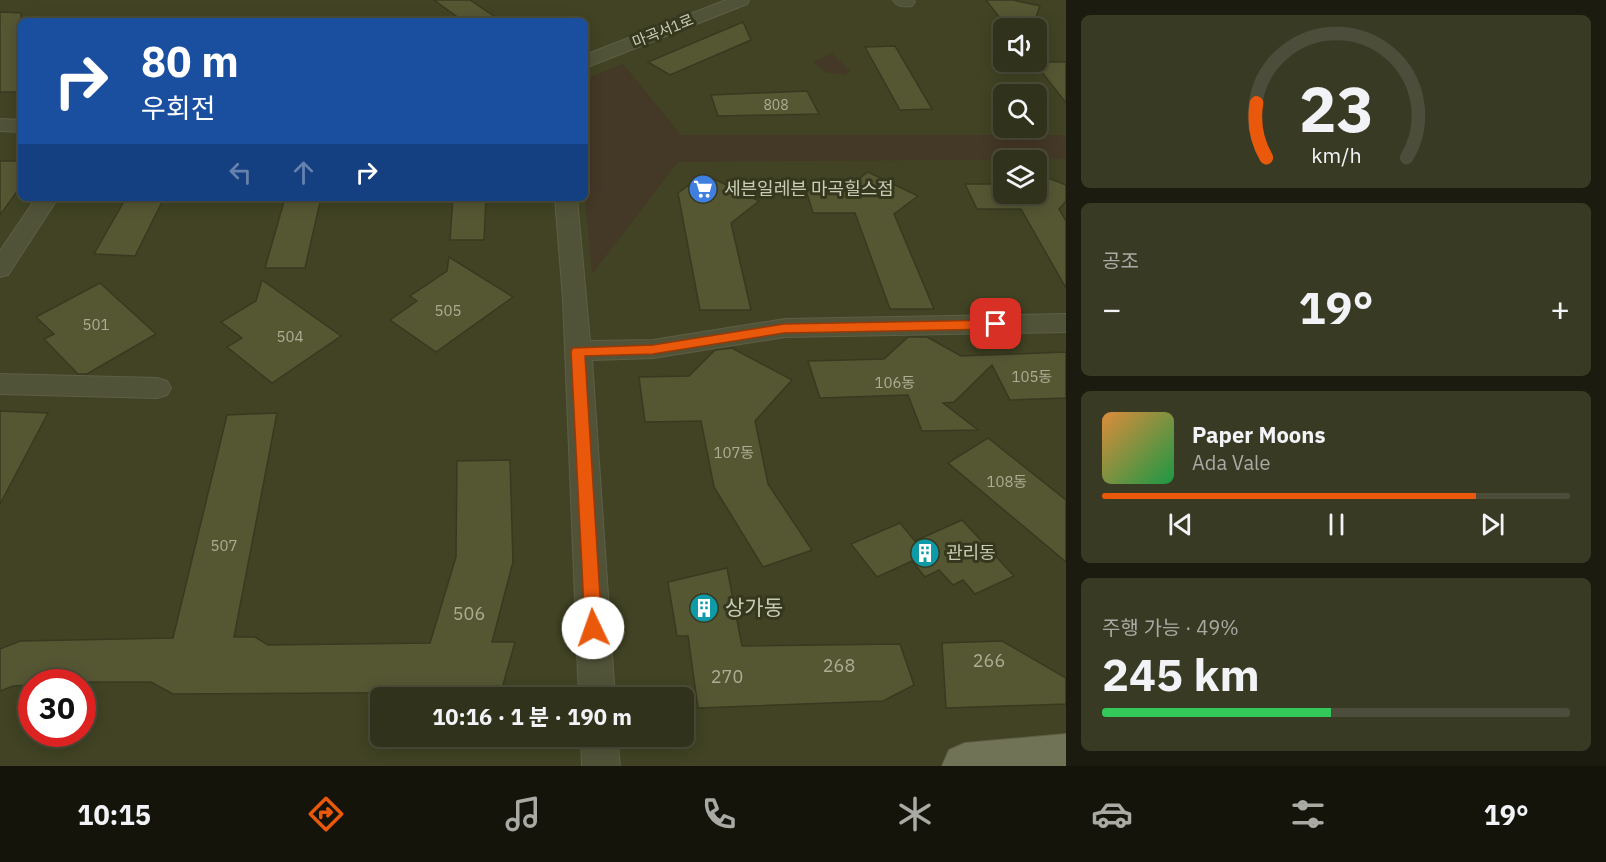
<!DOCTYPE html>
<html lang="ko">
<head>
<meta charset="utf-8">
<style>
	body { margin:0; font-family:"IBM Plex Sans","Noto Sans KR",sans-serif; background:#393a24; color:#f1f3f6; height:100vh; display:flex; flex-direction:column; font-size:22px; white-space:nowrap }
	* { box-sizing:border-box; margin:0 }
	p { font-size:20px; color:#a8aaa3 }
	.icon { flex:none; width:33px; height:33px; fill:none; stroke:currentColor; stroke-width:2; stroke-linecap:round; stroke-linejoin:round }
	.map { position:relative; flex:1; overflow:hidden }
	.sheet { display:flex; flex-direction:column; gap:15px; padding:15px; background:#1b1c0f; width:540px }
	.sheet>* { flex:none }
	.guide { position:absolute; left:18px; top:18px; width:570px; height:183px; border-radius:9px; box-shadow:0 3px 15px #0003,0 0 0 2px #4c4d3a; background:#1a4fa0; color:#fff; overflow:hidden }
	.buttons { position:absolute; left:993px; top:18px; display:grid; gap:12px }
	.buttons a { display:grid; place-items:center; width:54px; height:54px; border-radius:9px; background:#31321b; box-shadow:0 3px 15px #0003,0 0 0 2px #4c4d3a; font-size:30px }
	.speed { position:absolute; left:18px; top:669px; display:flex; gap:12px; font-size:30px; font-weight:700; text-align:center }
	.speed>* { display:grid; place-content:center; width:78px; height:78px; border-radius:50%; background:#31321b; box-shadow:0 3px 15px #0003,0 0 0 2px #4c4d3a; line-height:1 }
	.speed .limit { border:9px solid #d22; background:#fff; color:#111 }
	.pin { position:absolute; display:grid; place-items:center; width:51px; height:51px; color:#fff; margin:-26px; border-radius:12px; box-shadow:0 3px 9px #0006 }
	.me { position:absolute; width:66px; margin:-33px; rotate:357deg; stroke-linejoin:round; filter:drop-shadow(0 0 4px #0008) }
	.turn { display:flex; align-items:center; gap:21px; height:126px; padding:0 24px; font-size:27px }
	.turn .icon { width:78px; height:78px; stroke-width:2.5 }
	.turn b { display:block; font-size:42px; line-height:51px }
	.lanes { display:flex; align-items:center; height:57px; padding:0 24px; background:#0003; justify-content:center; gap:30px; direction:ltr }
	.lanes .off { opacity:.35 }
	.big { font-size:45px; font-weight:700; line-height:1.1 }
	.sheet .tile { flex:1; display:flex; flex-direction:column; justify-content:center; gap:9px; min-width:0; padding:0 21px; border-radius:9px; background:#393a24 }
	.sheet .dial { align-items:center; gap:0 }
	.dial svg { height:156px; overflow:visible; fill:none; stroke:#4c4d3a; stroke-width:7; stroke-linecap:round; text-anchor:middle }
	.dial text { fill:#f1f3f6; stroke:none }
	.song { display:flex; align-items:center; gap:18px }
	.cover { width:72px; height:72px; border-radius:9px; background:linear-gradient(135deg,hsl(30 70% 55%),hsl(140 70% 35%)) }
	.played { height:6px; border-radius:3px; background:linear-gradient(90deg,#ea580c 80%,#4c4d3a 80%) }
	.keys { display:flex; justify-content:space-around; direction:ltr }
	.heat { display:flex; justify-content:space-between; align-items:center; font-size:33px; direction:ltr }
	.charge { height:9px; border-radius:4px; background:linear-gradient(90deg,#34c759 49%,#4c4d3a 0) }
	.trip { position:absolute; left:370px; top:687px; width:324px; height:60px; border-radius:9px; background:#31321b; box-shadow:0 3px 15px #0003,0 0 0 2px #4c4d3a; font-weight:700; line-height:60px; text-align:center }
	.tab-bar { display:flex; height:96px; justify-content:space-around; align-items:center; background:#14140b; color:#a8aaa3 }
	.tab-bar .icon { width:42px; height:42px }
	.tab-bar .current { color:#ea580c }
	.tab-bar b { font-size:27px; color:#f1f3f6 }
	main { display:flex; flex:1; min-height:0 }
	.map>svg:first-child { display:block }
	.green { fill:#443826 }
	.building { fill:#555733; stroke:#383a20; stroke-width:1.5 }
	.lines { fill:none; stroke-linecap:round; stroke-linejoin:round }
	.minor-casing { stroke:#5d5f46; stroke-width:2 }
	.major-casing { stroke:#5d5f46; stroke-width:2 }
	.minor { fill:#515339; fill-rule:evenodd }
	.major { fill:#717357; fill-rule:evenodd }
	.route { fill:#ea580c; stroke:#983908; stroke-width:1.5 }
	.labels { text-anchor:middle; stroke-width:6; stroke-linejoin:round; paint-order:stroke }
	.far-number-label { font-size:14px; fill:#acae94 }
	.far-street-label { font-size:15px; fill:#cacdb6; stroke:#36381e }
	.number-label { font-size:15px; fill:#acae94 }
	.poi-label { font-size:18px; fill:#cacdb6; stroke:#36381e; text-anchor:start }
	.near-number-label { font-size:18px; fill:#acae94 }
	.near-poi-label { font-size:21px; fill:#cacdb6; stroke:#36381e; text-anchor:start }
</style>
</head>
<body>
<main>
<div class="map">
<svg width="1066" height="766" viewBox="0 0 1066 766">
	<rect width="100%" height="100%" fill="#414324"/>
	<g class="green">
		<path d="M 832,53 L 850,71 L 845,75 L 825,72 L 813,62 Z"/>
		<path d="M 623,64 L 681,135 L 1066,135 L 1066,159 L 678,162 L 592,274 L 585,198 L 585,79 Z"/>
	</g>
	<g class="building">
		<path d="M 434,0 L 470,0 L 501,21 L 463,21 Z"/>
		<path d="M 986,0 L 1013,0 L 1040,6 L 1032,28 L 1003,22 Z"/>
		<path d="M 0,12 L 21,13 L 21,92 L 0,92 Z"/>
		<path d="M 743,22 L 751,40 L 670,75 L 648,62 Z"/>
		<path d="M 895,46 L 932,109 L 900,110 L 865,47 Z"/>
		<path d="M 1034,62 L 1066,62 L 1066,103 Z"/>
		<path d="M 807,91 L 819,114 L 718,116 L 711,95 Z"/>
		<path d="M 0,161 L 21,161 L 21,186 L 0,215 Z"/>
		<path d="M 868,172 L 918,196 L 894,214 L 934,309 L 890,309 L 855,213 L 813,213 L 806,190 L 844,190 Z"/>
		<path d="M 1036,173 L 1066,185 L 1066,201 L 1059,209 L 1066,221 L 1066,288 L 1021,209 L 977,209 L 965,184 L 1004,184 L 1004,194 L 1036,194 Z"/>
		<path d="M 704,174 L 759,201 L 731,223 L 751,310 L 700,310 L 678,193 Z"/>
		<path d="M 126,198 L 164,198 L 135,256 L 94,254 Z"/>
		<path d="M 285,198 L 321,198 L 305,268 L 265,268 Z"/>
		<path d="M 453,198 L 486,198 L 484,240 L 450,240 Z"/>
		<path d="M 449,257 L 513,297 L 436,352 L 390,320 L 417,301 L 410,296 L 447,271 Z"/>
		<path d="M 262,280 L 341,336 L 272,383 L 227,347 L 242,338 L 221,322 L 256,301 Z"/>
		<path d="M 100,283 L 156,334 L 87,374 L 78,374 L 44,339 L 54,334 L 36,317 Z"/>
		<path d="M 908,337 L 927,337 L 961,356 L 1066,352 L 1066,398 L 1010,400 L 992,365 L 954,402 L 943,403 L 978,430 L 922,431 L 908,395 L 820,398 L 808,361 L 884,359 Z"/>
		<path d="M 732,348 L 792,380 L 755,421 L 768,484 L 812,550 L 763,567 L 714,487 L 701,421 L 645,422 L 639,377 L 689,376 L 715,350 Z"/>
		<path d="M 0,411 L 48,413 L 0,504 Z"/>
		<path d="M 277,413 L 234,637 L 255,637 L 268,645 L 430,643 L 456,557 L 457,461 L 510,460 L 513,562 L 492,642 L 515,642 L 501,692 L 173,694 L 151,682 L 32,682 L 32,685 L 13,686 L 0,691 L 0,649 L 20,641 L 173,638 L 227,415 Z"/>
		<path d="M 988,438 L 1066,500 L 1066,562 L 948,463 Z"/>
		<path d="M 962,520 L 1014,576 L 975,594 L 963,580 L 953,585 L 939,570 L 925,577 L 912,561 L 877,577 L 851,544 L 900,523 L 915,541 Z"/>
		<path d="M 727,568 L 742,646 L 900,644 L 914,685 L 883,701 L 698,708 L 688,636 L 677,636 L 668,582 Z"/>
		<path d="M 1002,641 L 1066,678 L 1066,704 L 946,708 L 942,643 Z"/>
	</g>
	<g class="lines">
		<g class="minor-casing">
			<g id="minor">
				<path d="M 726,0 L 749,0 L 747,4 L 585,68 L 585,55 Z"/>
				<path d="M 893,0 L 913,0 L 915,2 L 912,6 C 905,7 897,7 893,0 Z"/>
				<path d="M 0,119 L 21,120 L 21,132 L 0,131 Z"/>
				<path d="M 36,198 L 58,198 L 8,275 L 0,277 L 0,251 Z"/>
				<path d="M 555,198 L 577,198 L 590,341 L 653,340 L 785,319 L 1066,314 L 1066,332 L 785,337 L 653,358 L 592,360 L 615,698 L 579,698 L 563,299 Z"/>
				<path d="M 0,374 L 157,378 L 167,381 L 171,388 L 167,395 L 157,398 L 0,394 Z"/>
				<path d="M 581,736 L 617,736 L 620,766 L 582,766 Z"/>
			</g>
		</g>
		<g class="major-casing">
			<path id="major" d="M 1066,734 L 1066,766 L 942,766 L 949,750 L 965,743 Z"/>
		</g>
		<use href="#minor" class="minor"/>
		<use href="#major" class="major"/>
	</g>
	<path class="route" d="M 996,320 L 1002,324 L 996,329 L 784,333 L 653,354 L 585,356 L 602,628 L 599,634 L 593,636 L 587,634 L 585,628 L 571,351 L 573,348 L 653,345 L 784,324 Z"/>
	<defs>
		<g id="supermarket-disc" transform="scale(1.5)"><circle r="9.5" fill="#3f7fe0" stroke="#36381e"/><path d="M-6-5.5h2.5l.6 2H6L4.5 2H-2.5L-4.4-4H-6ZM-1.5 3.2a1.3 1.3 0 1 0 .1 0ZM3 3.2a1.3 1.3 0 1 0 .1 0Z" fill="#fff"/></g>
		<g id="building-disc" transform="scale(1.5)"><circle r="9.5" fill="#0f9aa8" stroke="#36381e"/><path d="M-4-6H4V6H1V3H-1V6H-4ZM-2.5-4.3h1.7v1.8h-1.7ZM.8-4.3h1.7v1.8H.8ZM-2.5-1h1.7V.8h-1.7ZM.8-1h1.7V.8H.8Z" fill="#fff"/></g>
	</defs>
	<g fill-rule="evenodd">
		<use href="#supermarket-disc" x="703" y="189"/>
		<use href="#building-disc" x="925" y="553"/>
		<use href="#building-disc" x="704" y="608"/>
	</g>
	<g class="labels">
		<g class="far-number-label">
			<text x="776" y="110">808</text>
		</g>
		<g class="far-street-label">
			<text transform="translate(663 31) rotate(-22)" y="5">마곡서1로</text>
		</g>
		<g class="number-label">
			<text x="448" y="316">505</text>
			<text x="96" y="330">501</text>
			<text x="290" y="342">504</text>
			<text x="1032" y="382">105동</text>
			<text x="895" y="388">106동</text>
			<text x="734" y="458">107동</text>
			<text x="1007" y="487">108동</text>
			<text x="224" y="551">507</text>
		</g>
		<g class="poi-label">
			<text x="724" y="195">세븐일레븐 마곡힐스점</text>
			<text x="946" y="559">관리동</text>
		</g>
		<g class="near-number-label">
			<text x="469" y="620">506</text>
			<text x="989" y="667">266</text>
			<text x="839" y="672">268</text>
			<text x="727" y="683">270</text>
		</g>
		<g class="near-poi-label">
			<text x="725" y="615">상가동</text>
		</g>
	</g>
</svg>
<div class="buttons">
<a><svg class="icon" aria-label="sound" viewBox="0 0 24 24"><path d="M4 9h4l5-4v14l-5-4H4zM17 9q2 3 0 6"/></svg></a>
<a><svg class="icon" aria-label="search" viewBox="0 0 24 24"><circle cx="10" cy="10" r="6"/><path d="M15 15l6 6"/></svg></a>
<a><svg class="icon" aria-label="layers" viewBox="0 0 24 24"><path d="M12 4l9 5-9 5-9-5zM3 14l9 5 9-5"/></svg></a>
</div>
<div class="speed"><div class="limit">30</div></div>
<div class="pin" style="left:996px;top:324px;background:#d93025"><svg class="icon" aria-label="arrive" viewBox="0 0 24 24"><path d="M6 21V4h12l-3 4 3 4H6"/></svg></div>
<svg class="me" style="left:593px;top:628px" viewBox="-20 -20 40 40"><circle r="19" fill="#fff"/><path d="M0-13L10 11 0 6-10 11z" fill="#ea580c"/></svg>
<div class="trip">10:16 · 1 분 · 190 m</div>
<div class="guide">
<div class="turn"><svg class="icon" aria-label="right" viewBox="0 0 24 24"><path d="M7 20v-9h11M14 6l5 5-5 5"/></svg><div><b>80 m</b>우회전</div></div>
<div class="lanes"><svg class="icon off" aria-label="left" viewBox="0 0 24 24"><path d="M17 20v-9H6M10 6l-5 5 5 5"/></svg><svg class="icon off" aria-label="ahead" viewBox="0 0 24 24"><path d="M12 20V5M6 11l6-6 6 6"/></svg><svg class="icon" aria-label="right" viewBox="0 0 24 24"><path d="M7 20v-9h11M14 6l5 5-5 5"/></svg></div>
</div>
</div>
<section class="sheet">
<div class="tile dial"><svg viewBox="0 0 100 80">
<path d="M14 69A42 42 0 1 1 86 69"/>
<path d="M14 69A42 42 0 0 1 9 41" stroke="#ea580c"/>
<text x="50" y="56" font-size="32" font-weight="700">23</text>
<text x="50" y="72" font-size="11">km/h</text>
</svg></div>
<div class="tile"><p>공조</p>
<div class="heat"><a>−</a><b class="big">19°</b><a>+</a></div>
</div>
<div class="tile">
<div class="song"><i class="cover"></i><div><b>Paper Moons</b><p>Ada Vale</p></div></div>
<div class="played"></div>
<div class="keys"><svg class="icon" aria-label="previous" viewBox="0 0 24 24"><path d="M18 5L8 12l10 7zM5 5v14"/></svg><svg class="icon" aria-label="pause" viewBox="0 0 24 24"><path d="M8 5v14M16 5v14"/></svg><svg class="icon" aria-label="next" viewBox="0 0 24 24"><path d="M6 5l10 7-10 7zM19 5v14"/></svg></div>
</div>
<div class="tile"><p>주행 가능 · 49%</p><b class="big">245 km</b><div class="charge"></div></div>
</section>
</main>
<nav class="tab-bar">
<b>10:15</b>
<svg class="icon current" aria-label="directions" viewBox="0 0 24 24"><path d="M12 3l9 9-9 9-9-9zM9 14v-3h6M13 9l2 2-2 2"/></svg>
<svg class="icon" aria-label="music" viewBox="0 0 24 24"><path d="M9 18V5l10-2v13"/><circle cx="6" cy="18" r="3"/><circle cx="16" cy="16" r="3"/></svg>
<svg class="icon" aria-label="phone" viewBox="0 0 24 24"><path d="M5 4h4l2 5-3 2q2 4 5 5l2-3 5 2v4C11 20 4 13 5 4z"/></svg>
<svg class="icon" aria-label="climate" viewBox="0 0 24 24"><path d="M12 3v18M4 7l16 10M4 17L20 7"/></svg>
<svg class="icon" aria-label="car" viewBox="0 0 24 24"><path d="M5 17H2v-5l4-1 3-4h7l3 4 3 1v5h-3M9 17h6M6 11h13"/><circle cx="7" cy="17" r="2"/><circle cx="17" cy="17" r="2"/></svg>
<svg class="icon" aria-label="filters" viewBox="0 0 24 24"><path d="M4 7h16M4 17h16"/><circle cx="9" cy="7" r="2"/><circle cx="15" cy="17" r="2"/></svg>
<b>19°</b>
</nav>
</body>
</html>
